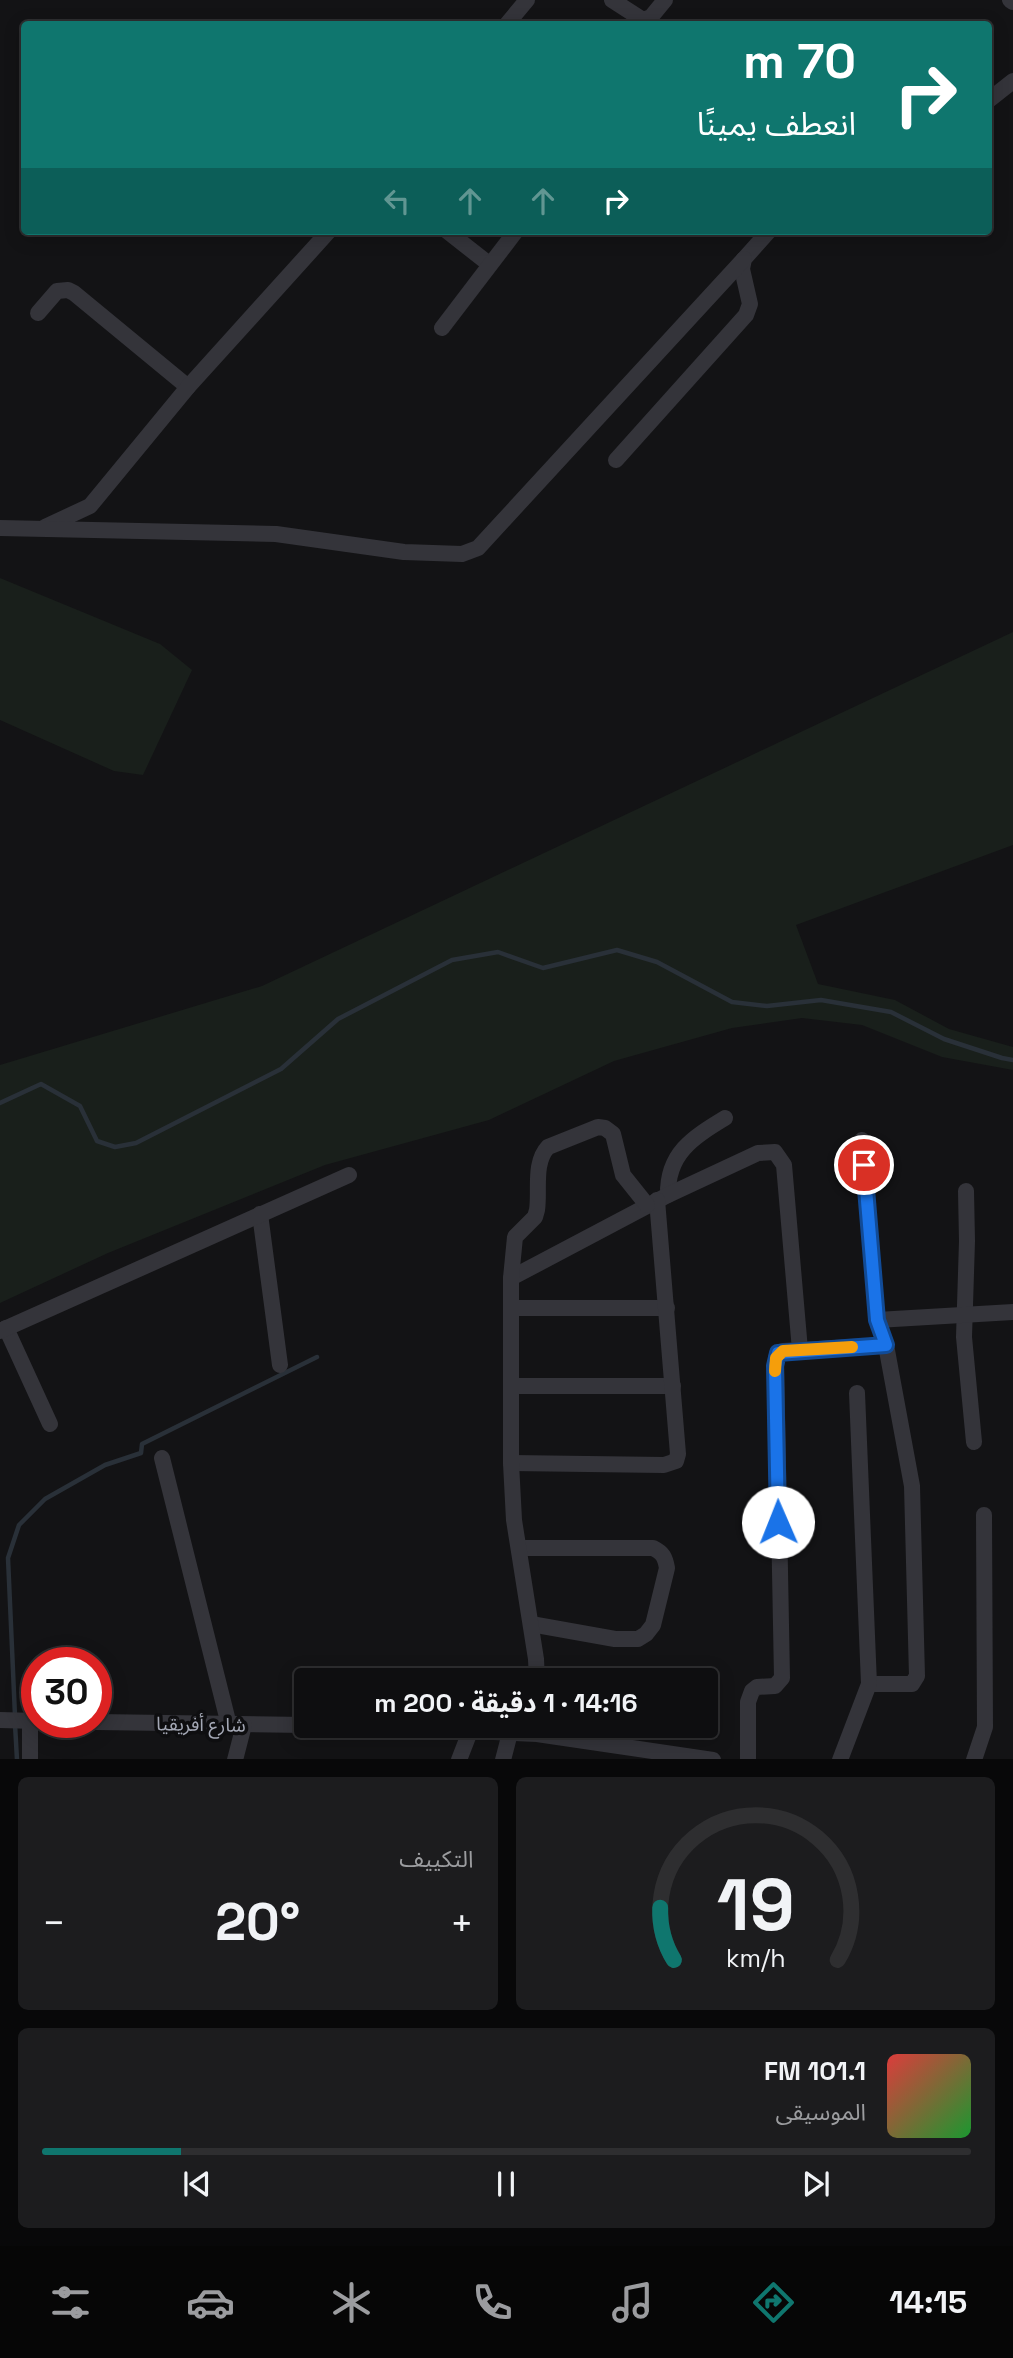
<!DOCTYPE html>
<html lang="ar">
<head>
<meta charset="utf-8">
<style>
	body { margin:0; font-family:"Space Grotesk","Noto Sans Arabic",sans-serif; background:#1c1c1e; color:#f1f3f6; direction:rtl; height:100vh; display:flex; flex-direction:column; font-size:26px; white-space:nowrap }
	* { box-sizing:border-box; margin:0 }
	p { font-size:23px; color:#9b9c9f }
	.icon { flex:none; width:38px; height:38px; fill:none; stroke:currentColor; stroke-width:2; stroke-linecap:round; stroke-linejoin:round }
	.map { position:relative; height:1759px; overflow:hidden; direction:ltr }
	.sheet { display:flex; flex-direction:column; gap:18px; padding:18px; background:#080809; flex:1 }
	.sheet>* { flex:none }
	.hud { position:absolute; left:21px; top:21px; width:971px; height:214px; border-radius:7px; box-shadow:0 4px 18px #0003,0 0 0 2px #2e2e30; direction:rtl; background:#0f766e; color:#fff; overflow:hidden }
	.speed { position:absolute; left:21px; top:1647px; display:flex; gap:14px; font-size:35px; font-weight:700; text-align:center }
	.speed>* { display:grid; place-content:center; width:91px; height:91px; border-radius:50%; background:#0e0e10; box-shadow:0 4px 18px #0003,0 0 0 2px #2e2e30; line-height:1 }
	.speed .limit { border:10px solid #d22; background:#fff; color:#111 }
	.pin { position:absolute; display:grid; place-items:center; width:60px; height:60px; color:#fff; margin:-30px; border:4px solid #fff; border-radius:50%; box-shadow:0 2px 7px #0007 }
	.me { position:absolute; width:77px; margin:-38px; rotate:359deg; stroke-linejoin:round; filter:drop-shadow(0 0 5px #0008) }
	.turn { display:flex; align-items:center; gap:24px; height:147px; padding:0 21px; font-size:32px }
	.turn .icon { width:91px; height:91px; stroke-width:2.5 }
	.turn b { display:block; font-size:49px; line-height:60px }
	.lanes { display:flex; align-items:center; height:66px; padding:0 21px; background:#0003; justify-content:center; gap:35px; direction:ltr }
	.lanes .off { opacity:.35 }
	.big { font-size:52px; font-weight:700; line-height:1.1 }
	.sheet .tile { flex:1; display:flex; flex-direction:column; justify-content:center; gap:10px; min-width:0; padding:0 24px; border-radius:10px; background:#1c1c1e }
	.sheet .dial { align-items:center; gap:0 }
	.dial svg { height:182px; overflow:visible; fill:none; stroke:#2e2e30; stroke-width:7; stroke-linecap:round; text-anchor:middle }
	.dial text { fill:#f1f3f6; stroke:none }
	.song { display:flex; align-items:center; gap:21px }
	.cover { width:84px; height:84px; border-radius:10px; background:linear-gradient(135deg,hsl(0 70% 55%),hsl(130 70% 35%)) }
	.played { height:7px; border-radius:4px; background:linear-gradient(90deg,#0f766e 15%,#2e2e30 15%) }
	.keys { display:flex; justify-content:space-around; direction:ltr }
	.heat { display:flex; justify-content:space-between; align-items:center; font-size:38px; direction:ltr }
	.sheet .tiles { flex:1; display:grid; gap:18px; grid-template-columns:1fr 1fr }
	.tile:last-child { grid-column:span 2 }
	.trip { position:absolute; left:294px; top:1668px; width:424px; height:70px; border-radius:7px; background:#0e0e10; box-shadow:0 4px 18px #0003,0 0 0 2px #2e2e30; font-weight:700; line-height:70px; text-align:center; direction:rtl }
	.tabs { display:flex; height:112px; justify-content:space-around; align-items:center; background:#060606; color:#9b9c9f }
	.tabs .icon { width:49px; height:49px }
	.tabs .current { color:#0f766e }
	.tabs b { font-size:32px; color:#f1f3f6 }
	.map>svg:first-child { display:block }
	.green { fill:#191f1b }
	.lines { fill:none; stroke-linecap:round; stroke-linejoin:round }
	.stream { stroke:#293038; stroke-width:4.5 }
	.minor { stroke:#34343a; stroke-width:16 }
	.route-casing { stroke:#114b97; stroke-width:18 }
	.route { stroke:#1a73e8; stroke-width:12 }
	.slow { stroke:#f59e0b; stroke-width:12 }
	.labels { text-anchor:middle; stroke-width:7; stroke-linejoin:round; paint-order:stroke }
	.street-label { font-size:19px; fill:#a4a8b5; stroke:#0e0e10 }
</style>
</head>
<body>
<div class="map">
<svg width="1013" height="1760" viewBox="0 0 1013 1760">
	<rect width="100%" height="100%" fill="#131315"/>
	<g class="green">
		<path d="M 0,578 L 160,644 L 192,670 L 143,775 L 114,771 L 0,720 Z"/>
		<path d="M 1013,632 L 1013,845 L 796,925 L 818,984 L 895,1000 L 949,1029 L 1013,1047 L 1013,1070 L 942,1057 L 862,1025 L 802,1018 L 732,1028 L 614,1061 L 489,1120 L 325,1165 L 108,1253 L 0,1303 L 0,1065 L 262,986 Z"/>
	</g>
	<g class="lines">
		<g class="stream">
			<path d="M 0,1103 L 41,1084 L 80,1106 L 97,1141 L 115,1147 L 136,1143 L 281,1069 L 338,1019 L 452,960 L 498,952 L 543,968 L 617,950 L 657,962 L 732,1002 L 767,1006 L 821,1000 L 891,1012 L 944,1039 L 1002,1058 L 1013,1060"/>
			<path d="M 15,1716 L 8,1558 L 19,1525 L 45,1499 L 105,1465 L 141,1453 L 142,1444 L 317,1357"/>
			<path d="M 15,1724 L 17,1760"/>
		</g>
		<g class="minor">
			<path d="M 612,0 L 643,20 L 651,17 L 665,0"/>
			<path d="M 1010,0 L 1013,2"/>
			<path d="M 507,24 L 527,0"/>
			<path d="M 989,100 L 1013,81"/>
			<path d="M 447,231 L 489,264"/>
			<path d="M 38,313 L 57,291 L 68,290 L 74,293 L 188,387"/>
			<path d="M 442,328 L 516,231"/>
			<path d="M 616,460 L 746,315 L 750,304 L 742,269 L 744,259 L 769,231"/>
			<path d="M 45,527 L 90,506 L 188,387 L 329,231"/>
			<path d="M 0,528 L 276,534 L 404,552 L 462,554 L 478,548 L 744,259"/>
			<path d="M 862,1140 L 877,1320 L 886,1345 L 912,1486 L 917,1676 L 912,1684 L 869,1684"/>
			<path d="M 966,1191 L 967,1241 L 964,1337 L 974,1442"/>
			<path d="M 668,1195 C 667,1154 692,1138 725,1118"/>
			<path d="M 260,1214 L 280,1365"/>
			<path d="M 511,1278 L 668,1195 L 758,1153 L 775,1152 L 784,1165 L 800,1350"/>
			<path d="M 511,1308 L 667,1308"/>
			<path d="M 877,1320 L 1013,1312"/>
			<path d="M 6,1328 L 50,1424"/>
			<path d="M 0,1331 L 349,1175"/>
			<path d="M 511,1386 L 673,1386"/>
			<path d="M 162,1458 L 229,1725"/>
			<path d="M 511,1463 L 664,1465 L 676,1461 L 678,1454 L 657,1200"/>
			<path d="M 519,1548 L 653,1548 C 663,1553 665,1557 667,1568 L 653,1625 L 646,1634 L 638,1639 L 615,1639 L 531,1624"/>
			<path d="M 537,1680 L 536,1659 L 514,1520 L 511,1463 L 511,1278 L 515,1237 L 535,1217 L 537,1210 C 540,1191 533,1163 548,1147 L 598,1127 L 605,1128 L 613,1134 L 623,1175 L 647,1205"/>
			<path d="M 0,1720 L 37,1721"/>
			<path d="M 30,1720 L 30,1760"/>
			<path d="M 96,1722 L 306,1725"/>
			<path d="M 364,1726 L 537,1734 L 713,1760"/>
			<path d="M 235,1760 L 244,1725"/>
			<path d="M 459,1760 L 471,1729"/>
			<path d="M 503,1760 L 510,1733"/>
			<path d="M 748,1760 L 748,1702 L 752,1691 L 757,1687 L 775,1686 L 782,1678 L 776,1358 L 778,1353 L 783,1351 L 886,1345"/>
			<path d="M 840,1760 L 869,1684 L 857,1393"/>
			<path d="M 974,1760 L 985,1727 L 984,1515"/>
		</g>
	</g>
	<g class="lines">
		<g class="route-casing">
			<path id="route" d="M 778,1522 L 775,1366 L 778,1353 L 886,1345 L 877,1320 L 864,1165"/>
		</g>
		<use href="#route" class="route"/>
		<path class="slow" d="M 775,1371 L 776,1358 L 783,1351 L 852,1347"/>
	</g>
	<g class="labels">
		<g class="street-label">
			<text transform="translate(201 1724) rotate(1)" y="7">شارع أفريقيا</text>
		</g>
	</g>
</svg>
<div class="speed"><div class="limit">30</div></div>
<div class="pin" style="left:864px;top:1165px;background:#d93025"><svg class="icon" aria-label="arrive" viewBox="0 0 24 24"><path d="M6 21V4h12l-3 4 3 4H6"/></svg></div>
<svg class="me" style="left:778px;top:1522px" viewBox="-20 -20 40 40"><circle r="19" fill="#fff"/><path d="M0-13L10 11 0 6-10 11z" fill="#1a73e8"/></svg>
<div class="trip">14:16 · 1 دقيقة · 200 m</div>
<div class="hud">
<div class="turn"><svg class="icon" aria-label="right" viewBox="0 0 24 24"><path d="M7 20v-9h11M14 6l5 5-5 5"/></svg><div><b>70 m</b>انعطف يمينًا</div></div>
<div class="lanes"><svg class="icon off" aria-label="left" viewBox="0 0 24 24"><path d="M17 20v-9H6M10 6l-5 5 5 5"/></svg><svg class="icon off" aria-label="ahead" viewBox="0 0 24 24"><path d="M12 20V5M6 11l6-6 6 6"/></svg><svg class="icon off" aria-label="ahead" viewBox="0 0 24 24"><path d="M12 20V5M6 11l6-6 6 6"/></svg><svg class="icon" aria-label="right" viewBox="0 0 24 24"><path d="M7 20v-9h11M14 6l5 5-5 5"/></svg></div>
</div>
</div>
<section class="sheet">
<div class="tiles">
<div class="tile dial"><svg viewBox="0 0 100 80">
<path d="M14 69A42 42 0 1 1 86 69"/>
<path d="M14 69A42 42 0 0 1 8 46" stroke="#0f766e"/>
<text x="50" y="56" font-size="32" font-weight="700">19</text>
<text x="50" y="72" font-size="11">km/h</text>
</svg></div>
<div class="tile"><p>التكييف</p>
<div class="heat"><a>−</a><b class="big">20°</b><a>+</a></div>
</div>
<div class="tile">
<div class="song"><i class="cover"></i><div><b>101.1 FM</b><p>الموسيقى</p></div></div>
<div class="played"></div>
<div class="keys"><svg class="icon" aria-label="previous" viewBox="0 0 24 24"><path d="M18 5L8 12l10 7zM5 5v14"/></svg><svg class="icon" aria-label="pause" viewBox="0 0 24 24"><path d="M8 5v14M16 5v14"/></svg><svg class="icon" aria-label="next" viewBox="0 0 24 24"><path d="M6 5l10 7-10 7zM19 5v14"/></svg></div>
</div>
</div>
</section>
<nav class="tabs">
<b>14:15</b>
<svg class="icon current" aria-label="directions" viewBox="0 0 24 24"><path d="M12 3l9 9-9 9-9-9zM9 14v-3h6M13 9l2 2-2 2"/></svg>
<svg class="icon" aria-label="music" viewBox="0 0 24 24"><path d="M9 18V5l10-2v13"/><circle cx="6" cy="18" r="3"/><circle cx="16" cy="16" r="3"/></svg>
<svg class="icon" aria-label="phone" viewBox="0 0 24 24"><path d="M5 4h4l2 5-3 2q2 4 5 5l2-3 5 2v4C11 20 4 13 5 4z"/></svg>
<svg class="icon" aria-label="climate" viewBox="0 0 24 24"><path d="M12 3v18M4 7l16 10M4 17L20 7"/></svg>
<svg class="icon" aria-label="car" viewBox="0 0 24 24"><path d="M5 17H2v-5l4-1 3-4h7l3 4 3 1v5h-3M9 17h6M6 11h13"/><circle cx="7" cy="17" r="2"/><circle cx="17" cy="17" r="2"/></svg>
<svg class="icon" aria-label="filters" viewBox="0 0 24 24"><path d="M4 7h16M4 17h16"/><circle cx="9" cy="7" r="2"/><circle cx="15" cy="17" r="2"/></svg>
</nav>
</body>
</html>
